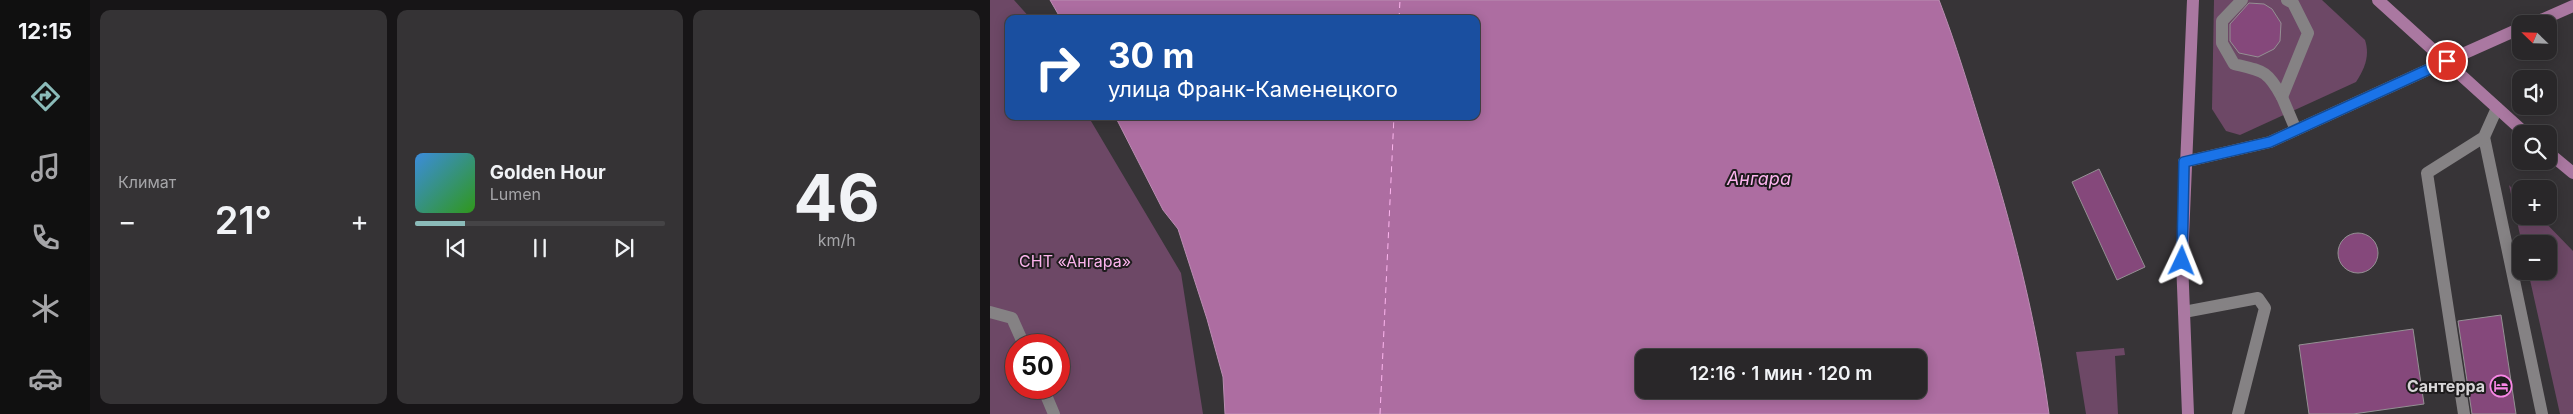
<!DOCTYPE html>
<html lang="ru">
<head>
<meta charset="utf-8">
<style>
	body { margin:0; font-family:Inter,sans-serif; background:#353335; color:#f1f3f6; height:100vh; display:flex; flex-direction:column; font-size:19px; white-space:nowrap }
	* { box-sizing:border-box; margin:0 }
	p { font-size:16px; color:#a5a5a8 }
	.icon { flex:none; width:28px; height:28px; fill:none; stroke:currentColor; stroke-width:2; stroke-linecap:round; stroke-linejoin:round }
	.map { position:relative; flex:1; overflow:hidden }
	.drawer { display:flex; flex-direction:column; gap:10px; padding:10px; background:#171517; width:900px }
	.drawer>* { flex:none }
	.hud { position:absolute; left:15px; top:15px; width:475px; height:105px; border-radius:10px; box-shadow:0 2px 12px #0003,0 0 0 1px #454446; background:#1a4fa0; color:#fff; overflow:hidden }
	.needle { width:32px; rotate:293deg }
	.controls { position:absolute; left:1522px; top:15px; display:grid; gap:10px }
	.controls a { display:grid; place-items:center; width:45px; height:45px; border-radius:10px; background:#292729; box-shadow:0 2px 12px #0003,0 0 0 1px #454446; font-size:25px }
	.speed { position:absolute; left:15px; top:334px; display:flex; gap:10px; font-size:25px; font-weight:700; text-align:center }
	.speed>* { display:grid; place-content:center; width:65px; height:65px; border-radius:50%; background:#292729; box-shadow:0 2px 12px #0003,0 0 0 1px #454446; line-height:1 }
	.speed .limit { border:8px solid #d22; background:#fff; color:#111 }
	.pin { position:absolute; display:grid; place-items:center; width:42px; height:42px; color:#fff; margin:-21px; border:2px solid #fff; border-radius:50%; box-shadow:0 1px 5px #0007 }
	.me { position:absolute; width:55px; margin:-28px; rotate:2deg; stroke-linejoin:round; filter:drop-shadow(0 0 4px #0008) }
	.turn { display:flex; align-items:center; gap:18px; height:105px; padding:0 20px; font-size:22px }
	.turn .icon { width:65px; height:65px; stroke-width:2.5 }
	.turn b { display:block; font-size:35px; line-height:42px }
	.big { font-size:38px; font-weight:600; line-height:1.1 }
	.drawer .widget { flex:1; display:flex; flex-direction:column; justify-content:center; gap:8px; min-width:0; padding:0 18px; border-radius:10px; background:#353335 }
	.drawer .dial { align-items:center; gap:0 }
	.dial b { font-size:65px; line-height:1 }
	.song { display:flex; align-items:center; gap:15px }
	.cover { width:60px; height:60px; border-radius:8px; background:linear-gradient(135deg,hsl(210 70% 55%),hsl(110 70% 35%)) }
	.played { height:5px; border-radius:2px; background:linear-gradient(90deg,#8bbbb9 20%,#454446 20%) }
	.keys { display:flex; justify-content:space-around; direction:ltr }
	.heat { display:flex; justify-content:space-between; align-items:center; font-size:28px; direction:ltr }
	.drawer .tiles { flex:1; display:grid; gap:10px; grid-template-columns:repeat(3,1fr) }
	.trip { position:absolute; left:645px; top:349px; width:292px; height:50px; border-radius:10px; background:#292729; box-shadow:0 2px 12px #0003,0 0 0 1px #454446; font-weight:600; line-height:50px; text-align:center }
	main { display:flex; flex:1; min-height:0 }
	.tab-bar { display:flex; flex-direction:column; width:90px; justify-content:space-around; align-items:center; background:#101010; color:#a5a5a8 }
	.tab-bar .icon { width:35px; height:35px }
	.tab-bar .active { color:#8bbbb9 }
	.tab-bar b { font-size:22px; color:#f1f3f6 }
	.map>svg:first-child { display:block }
	.green { fill:#6d4866; fill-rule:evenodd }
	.water { fill:#ad6da1; stroke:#ba8db2; fill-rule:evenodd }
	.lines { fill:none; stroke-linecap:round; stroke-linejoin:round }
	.ferry { stroke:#fdb6ef; stroke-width:1; stroke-dasharray:6 5; stroke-linecap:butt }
	.building { fill:#85487b; stroke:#949093 }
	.minor { stroke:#858284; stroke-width:12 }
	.major { stroke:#aa78a1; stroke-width:12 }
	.route-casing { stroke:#114b97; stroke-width:12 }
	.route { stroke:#1a73e8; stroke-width:9 }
	.labels { text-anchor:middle; stroke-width:4; stroke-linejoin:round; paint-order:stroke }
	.park-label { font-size:16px; fill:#fcb4ed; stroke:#1e1c1d }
	.poi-label { font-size:16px; font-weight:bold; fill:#d9d7d9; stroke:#1e1c1d; text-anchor:end }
	.water-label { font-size:18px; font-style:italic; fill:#fdb6ef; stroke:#1e1c1d }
</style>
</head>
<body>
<main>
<nav class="tab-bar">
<b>12:15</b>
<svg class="icon active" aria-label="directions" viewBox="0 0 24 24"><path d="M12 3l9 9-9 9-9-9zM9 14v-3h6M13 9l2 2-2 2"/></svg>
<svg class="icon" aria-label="music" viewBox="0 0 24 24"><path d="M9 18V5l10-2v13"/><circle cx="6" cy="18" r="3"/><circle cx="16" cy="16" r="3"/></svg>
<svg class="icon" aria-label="phone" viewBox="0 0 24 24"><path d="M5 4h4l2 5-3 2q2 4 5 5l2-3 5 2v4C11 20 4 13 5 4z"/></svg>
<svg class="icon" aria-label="climate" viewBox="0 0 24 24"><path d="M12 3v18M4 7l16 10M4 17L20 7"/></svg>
<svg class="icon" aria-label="car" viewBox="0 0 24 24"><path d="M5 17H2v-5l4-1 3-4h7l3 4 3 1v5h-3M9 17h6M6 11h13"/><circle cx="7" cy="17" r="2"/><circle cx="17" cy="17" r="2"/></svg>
</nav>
<section class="drawer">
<div class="tiles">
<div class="widget"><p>Климат</p>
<div class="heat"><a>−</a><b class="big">21°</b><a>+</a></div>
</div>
<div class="widget">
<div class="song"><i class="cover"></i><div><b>Golden Hour</b><p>Lumen</p></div></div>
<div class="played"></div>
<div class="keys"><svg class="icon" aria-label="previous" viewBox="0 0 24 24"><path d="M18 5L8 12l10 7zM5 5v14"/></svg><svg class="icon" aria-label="pause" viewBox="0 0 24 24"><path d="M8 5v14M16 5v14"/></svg><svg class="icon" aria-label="next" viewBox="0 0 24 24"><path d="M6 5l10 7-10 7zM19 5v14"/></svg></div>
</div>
<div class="widget dial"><b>46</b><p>km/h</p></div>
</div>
</section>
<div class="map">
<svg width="1583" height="414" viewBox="0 0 1583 414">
	<rect width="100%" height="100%" fill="#373437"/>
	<g class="green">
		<path d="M 0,0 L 24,0 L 41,19 L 19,19 L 19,116 L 98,116 L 191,273 L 213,414 L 0,414 ZM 26,345 L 69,345 L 69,388 L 26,388 Z"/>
		<path d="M 1224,0 L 1332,0 L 1375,40 C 1380,56 1375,68 1366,82 L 1250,135 L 1236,131 L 1222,109 Z"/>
		<path d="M 1519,185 L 1531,198 L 1531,216 L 1549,216 L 1583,251 L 1583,414 L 1570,414 L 1538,271 L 1559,271 L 1559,244 L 1532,244 Z"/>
		<path d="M 1134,348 L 1135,355 L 1125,356 L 1128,414 L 1096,414 L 1086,352 Z"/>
	</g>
	<path class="water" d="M 60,0 L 949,0 C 966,44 979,88 993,133 C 1022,225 1046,318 1059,414 L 235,414 L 233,377 L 217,319 L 188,229 L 173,210 L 125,116 L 486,116 L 486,19 L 71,19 ZM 654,358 L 929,358 L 929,390 L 654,390 Z"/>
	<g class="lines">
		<g class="ferry">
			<path d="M 409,19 L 410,0"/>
			<path d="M 390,414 L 404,116"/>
		</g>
	</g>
	<g class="building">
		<path d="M 1259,3 L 1274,4 L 1282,9 L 1291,23 L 1290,41 L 1284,49 L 1268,57 L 1249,53 L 1240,41 L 1240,24 Z"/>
		<path d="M 1109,169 L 1155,267 L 1127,280 L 1082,182 Z"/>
		<circle cx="1368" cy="253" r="20"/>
		<path d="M 1511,315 L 1526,414 L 1482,414 L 1468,321 Z"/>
		<path d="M 1423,329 L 1434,404 L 1363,414 L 1319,414 L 1309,345 Z"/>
	</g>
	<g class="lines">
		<g class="minor">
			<path d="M 1252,0 L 1232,21 L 1232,43 L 1244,64 C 1273,71 1277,70 1292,97 L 1318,33 L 1303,3 L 1297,0"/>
			<path d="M 1292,97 L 1306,130"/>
			<path d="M 1494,137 L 1552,414"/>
			<path d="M 1194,162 L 1280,142 L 1457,61"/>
			<path d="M 0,312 L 22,318 L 34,345"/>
			<path d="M 1194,312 L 1268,298 L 1275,308 L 1248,414"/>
			<path d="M 53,388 L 64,414"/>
			<path d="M 1474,414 L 1437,173 L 1494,137 L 1507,108"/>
		</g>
		<g class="major">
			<path d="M 1388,0 L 1536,134"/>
			<path d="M 1542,24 L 1583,6"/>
			<path d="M 1457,61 L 1531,28"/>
			<path d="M 1559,153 L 1583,173"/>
			<path d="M 1198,414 L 1192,261 L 1203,0"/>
		</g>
	</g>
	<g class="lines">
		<g class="route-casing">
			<path id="route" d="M 1192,261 L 1194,162 L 1280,142 L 1457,61"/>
		</g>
		<use href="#route" class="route"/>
	</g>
	<defs>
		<g id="hotel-ring" transform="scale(1.125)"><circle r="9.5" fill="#1e1c1d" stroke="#fa87e7" stroke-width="1.5"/><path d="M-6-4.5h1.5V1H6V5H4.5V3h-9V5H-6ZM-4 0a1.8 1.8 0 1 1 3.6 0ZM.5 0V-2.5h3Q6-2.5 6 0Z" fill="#fa87e7"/></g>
	</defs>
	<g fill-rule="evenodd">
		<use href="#hotel-ring" x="1511" y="386"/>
	</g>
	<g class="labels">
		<g class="park-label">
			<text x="85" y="267">СНТ «Ангара»</text>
		</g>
		<g class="poi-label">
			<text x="1495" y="392">Сантерра</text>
		</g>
		<g class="water-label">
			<text x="769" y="185">Ангара</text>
		</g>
	</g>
</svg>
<div class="controls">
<a><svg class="needle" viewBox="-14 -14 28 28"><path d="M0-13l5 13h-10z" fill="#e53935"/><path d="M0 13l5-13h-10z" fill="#a5a5a8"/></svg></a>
<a><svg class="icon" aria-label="sound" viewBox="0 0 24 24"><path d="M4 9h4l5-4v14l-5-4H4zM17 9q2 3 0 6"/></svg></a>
<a><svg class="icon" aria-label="search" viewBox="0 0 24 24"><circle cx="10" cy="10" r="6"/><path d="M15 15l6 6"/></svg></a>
<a>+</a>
<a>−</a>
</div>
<div class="speed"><div class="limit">50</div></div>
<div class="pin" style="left:1457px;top:61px;background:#d93025"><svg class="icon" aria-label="arrive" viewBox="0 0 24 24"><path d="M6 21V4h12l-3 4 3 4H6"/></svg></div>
<svg class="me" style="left:1192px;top:261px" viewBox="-20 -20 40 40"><path d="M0-17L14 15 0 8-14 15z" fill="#1a73e8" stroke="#fff" stroke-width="4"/></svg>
<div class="trip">12:16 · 1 мин · 120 m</div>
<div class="hud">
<div class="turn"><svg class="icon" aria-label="right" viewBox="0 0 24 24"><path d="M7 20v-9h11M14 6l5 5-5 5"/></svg><div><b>30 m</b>улица Франк-Каменецкого</div></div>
</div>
</div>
</main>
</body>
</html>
